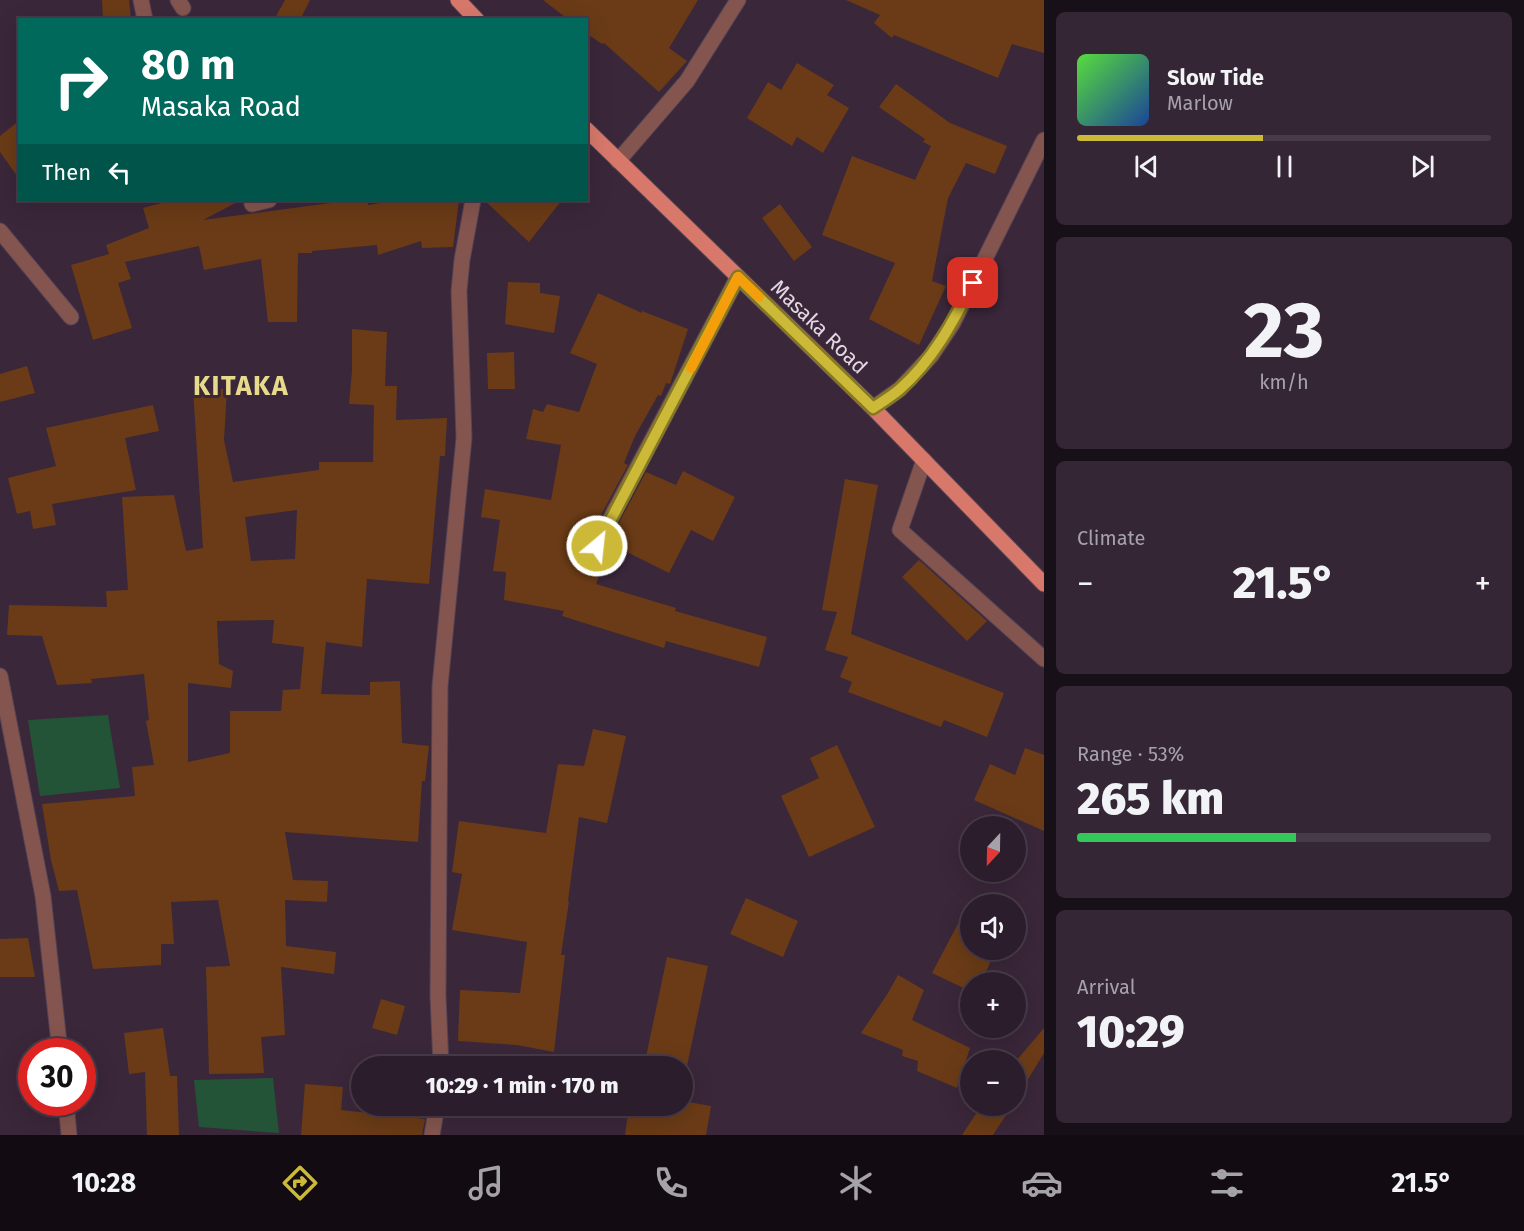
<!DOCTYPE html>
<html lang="en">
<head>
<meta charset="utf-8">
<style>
	body { margin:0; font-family:"Fira Sans",sans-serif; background:#342634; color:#f1f3f6; height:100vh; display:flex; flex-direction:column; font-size:22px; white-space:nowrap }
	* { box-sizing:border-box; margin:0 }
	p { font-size:20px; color:#a6a2a9 }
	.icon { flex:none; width:33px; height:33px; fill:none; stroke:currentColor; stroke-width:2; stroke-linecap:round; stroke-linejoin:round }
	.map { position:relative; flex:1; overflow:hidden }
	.details { display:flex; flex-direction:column; gap:12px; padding:12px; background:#181018; width:480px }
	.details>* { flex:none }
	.banner { position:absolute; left:18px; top:18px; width:570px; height:183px; border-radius:0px; box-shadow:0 6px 24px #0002,0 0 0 2px #483b48; background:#00695c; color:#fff; overflow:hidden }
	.needle { width:39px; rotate:202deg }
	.controls { position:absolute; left:960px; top:816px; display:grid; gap:12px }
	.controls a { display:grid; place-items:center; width:66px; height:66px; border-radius:50%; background:#2c1d2c; box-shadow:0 6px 24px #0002,0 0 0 2px #483b48; font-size:30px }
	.speed { position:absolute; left:18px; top:1038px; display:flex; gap:12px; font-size:30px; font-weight:700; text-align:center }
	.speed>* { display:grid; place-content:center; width:78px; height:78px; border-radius:50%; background:#2c1d2c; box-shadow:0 6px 24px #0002,0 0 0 2px #483b48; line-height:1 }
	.speed .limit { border:9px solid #d22; background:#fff; color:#111 }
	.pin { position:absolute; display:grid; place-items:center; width:51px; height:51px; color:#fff; margin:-26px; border-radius:12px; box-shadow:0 3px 9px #0006 }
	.me { position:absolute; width:66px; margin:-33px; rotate:28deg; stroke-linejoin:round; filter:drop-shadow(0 0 4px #0008) }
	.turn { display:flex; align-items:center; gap:21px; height:126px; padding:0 24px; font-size:27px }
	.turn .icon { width:78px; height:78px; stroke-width:2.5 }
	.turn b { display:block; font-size:42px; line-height:51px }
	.then { display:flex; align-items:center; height:57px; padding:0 24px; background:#0003; gap:12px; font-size:22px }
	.big { font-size:45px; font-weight:800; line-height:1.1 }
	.details .tile { flex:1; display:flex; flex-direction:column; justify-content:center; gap:9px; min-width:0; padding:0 21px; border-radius:9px; background:#342634 }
	.details .dial { align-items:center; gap:0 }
	.dial b { font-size:78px; line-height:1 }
	.song { display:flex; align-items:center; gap:18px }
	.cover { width:72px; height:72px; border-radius:9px; background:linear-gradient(135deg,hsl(110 70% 55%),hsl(220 70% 35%)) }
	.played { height:6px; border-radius:3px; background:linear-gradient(90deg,#cdb938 45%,#483b48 45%) }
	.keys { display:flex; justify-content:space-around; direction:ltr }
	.heat { display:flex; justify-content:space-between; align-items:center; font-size:33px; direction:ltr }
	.charge { height:9px; border-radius:4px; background:linear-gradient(90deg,#34c759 53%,#483b48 0) }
	.trip { position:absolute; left:351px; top:1056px; width:342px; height:60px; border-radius:30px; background:#2c1d2c; box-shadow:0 6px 24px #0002,0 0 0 2px #483b48; font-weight:800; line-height:60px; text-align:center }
	.tab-bar { display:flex; height:96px; justify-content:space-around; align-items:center; background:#120c12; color:#a6a2a9 }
	.tab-bar .icon { width:42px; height:42px }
	.tab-bar .current { color:#cdb938 }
	.tab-bar b { font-size:27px; color:#f1f3f6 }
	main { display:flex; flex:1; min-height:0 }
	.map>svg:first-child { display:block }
	.green { fill:#235438 }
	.building { fill:#6a3b16; fill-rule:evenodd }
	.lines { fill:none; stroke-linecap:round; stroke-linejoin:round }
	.lane-casing { stroke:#554355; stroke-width:17 }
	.street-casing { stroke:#554355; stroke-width:17 }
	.primary-casing { stroke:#554355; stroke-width:17 }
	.lane { stroke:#84554e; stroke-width:15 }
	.street { stroke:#84554e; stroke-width:15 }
	.primary { stroke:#d7786b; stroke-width:15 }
	.route-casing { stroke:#857824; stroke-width:15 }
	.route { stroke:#cdb938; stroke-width:10 }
	.slow { stroke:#f59e0b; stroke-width:10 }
	.labels { text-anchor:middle; stroke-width:6; stroke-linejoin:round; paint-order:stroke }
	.street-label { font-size:21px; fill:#e4d8e4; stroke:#3a273a }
	.district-label { font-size:27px; font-weight:bold; letter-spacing:1.5px; fill:#e7da8b; stroke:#3a273a }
</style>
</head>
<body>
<main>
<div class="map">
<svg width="1044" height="1135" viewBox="0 0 1044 1135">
	<rect width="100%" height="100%" fill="#3a273a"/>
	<g class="green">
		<path d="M 108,715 L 120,788 L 40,796 L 28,720 Z"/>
		<path d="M 273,1078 L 279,1133 L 199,1127 L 194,1080 Z"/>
	</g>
	<g class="building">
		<path d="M 102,0 L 129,0 L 131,20 L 103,20 Z"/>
		<path d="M 285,0 L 310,0 L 300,20 L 274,20 Z"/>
		<path d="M 543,0 L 698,0 L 669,48 L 687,61 L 659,92 L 604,43 L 602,44 L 586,33 L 586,20 L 569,20 Z"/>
		<path d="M 846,0 L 1044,0 L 1044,53 L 1012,44 L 998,78 L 894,35 L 892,38 L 874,23 L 880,15 Z"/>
		<path d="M 797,63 L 834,85 L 827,95 L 849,108 L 823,153 L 797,137 L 792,146 L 747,118 L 768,82 L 781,90 Z"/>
		<path d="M 896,84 L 950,123 L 1007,146 L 995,174 L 966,163 L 948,198 L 932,281 L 946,286 L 919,345 L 869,319 L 895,263 L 822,235 L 852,156 L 915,180 L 931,146 L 923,142 L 925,139 L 879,107 Z"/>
		<path d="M 20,120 L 20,180 L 0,152 L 0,136 Z"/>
		<path d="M 173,200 L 241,200 L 203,220 L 331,203 L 330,200 L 368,200 L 368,205 L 401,200 L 459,200 L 453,247 L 422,248 L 421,241 L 378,255 L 377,245 L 312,251 L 312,253 L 298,253 L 297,322 L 268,322 L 261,259 L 204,270 L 199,246 L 125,262 L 131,279 L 118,283 L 132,328 L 93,340 L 71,265 L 109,254 L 106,245 L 149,228 L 143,208 Z"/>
		<path d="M 484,200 L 562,200 L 529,242 Z"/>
		<path d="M 780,204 L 812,247 L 794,261 L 762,218 Z"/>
		<path d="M 508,282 L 540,283 L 540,293 L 560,296 L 554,333 L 505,324 Z"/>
		<path d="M 598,293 L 642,313 L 642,311 L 688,329 L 670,384 L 666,383 L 661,396 L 658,395 L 635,436 L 624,463 L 628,465 L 587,541 L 586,547 L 588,552 L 596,556 L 601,555 L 604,551 L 646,472 L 676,485 L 683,471 L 735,497 L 713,541 L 691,530 L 669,573 L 611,544 L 596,584 L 676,608 L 675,611 L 767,637 L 759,667 L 666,641 L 664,648 L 562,616 L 564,611 L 504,600 L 506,572 L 493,571 L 500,520 L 481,517 L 485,489 L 551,500 L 561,445 L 526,439 L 533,409 L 543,412 L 547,404 L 579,412 L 597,364 L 570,353 Z"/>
		<path d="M 352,329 L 387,332 L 385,386 L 397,386 L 396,420 L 447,418 L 445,456 L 440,456 L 429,584 L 367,579 L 362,647 L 326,642 L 321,694 L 370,695 L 370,682 L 400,681 L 402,743 L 429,746 L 425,781 L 422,781 L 418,842 L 285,832 L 293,880 L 328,881 L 327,902 L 285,900 L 286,946 L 336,952 L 334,974 L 281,967 L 285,1035 L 261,1037 L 264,1073 L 209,1074 L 206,967 L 230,966 L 218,900 L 171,902 L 174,944 L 161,944 L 161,965 L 93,969 L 77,890 L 59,891 L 51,860 L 42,804 L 135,796 L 132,767 L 154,765 L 146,721 L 149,720 L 144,674 L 91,679 L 92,683 L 57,685 L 42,636 L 7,635 L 9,605 L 107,607 L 106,591 L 128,590 L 122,497 L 174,495 L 186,551 L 203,548 L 193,388 L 227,389 L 224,440 L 233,482 L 319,470 L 319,462 L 373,462 L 374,405 L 349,404 L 352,371 ZM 297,510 L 295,559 L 251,561 L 245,517 ZM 274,620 L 272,643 L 304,647 L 300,689 L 283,690 L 281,711 L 230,711 L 230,753 L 188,762 L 188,683 L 231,688 L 233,671 L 219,664 L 217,621 Z"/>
		<path d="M 514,352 L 515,389 L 488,389 L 487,353 Z"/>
		<path d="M 27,366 L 35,393 L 0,402 L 0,374 Z"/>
		<path d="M 153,405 L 159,431 L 125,438 L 136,490 L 52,504 L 56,525 L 33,529 L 30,511 L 17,514 L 8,478 L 56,466 L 46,428 Z"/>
		<path d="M 845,479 L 878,485 L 851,634 L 1004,693 L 987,737 L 944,720 L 941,727 L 848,692 L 852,682 L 840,677 L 848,657 L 825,650 L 837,612 L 822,610 Z"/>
		<path d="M 919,560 L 987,621 L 967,641 L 902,577 Z"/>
		<path d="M 593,729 L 626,736 L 607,823 L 579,817 L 568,901 L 569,901 L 561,955 L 565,955 L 554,1052 L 517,1045 L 458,1041 L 460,990 L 520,993 L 527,942 L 452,930 L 462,874 L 452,872 L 459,821 L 546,833 L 558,764 L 584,766 Z"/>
		<path d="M 837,745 L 875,827 L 809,857 L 781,796 L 819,778 L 810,758 Z"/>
		<path d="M 1025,748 L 1044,755 L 1044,831 L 974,800 L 990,764 L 1015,775 Z"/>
		<path d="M 746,898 L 798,921 L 783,957 L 730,934 Z"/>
		<path d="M 970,901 L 970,950 L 995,950 L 982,982 L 970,982 L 970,991 L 932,973 Z"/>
		<path d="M 28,938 L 35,977 L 0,977 L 0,939 Z"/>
		<path d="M 667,957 L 708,966 L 687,1066 L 644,1066 Z"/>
		<path d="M 898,975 L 924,990 L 912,1020 L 970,1048 L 957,1088 L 917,1071 L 918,1061 L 902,1056 L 903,1050 L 861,1033 L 888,993 Z"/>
		<path d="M 381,999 L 405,1006 L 397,1035 L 372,1028 Z"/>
		<path d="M 163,1028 L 170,1076 L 177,1076 L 179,1135 L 147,1135 L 145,1072 L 129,1074 L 124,1033 Z"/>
		<path d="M 1044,1028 L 1044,1053 L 1016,1099 L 1016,1061 Z"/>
		<path d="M 305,1084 L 343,1087 L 341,1110 L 425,1119 L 422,1135 L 301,1135 Z"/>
		<path d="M 682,1101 L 711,1106 L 706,1135 L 625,1135 L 629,1106 L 682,1106 Z"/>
		<path d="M 981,1106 L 1012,1106 L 993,1135 L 962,1135 Z"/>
	</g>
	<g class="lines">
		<g class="lane-casing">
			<g id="lane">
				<path d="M 141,0 L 145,20"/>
				<path d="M 178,0 L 183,8"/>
				<path d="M 252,204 L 269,200"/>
				<path d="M 924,460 L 900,530 L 1044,659"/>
			</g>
		</g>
		<g class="street-casing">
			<g id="street">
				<path d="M 618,161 L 687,81 L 738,0"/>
				<path d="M 0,231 L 71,317"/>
				<path d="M 873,408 L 900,389 L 931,356 L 953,323 L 1044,140"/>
				<path d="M 596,546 L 738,277"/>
				<path d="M 0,676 L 43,896 L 60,1052"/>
				<path d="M 441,1066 L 438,996 L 440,686 L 464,438 L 459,291 L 462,260 L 473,200"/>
				<path d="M 66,1102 L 69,1135"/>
				<path d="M 432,1135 L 437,1106"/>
			</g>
		</g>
		<g class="primary-casing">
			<g id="primary">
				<path d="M 458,0 L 477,20"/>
				<path d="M 586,129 L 873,408 L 1044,584"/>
			</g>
		</g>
		<use href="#lane" class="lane"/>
		<use href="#street" class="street"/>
		<use href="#primary" class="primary"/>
	</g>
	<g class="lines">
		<g class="route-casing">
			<path id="route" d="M 597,546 L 738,277 L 873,408 C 882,402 892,396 900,389 C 933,360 953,322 973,283"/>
		</g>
		<use href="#route" class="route"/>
		<path class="slow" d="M 691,368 L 738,277 L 759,297"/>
	</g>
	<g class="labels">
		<g class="street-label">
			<text transform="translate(819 327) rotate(44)" y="7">Masaka Road</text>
		</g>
		<g class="district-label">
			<text x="241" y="395">KITAKA</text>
		</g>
	</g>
</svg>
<div class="controls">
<a><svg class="needle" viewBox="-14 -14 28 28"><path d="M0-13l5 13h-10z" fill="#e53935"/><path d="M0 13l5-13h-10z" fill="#a6a2a9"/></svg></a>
<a><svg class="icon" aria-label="sound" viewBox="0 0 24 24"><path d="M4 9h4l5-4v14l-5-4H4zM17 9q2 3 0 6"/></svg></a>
<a>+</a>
<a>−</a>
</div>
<div class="speed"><div class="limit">30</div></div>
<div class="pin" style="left:973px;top:283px;background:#d93025"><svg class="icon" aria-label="arrive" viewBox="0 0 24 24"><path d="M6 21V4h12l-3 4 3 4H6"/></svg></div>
<svg class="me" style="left:597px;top:546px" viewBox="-20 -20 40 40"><circle r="17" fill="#cdb938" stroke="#fff" stroke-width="3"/><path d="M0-11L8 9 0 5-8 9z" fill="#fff"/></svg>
<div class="trip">10:29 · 1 min · 170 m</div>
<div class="banner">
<div class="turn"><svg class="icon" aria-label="right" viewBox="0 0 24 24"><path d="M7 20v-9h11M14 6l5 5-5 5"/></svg><div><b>80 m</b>Masaka Road</div></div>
<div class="then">Then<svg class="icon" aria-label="left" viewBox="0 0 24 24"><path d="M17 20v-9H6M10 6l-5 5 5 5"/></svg></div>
</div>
</div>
<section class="details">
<div class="tile">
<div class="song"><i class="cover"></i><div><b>Slow Tide</b><p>Marlow</p></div></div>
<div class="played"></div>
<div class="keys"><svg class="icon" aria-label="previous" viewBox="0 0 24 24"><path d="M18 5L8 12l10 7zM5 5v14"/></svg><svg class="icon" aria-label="pause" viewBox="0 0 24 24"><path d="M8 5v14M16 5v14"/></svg><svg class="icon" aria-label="next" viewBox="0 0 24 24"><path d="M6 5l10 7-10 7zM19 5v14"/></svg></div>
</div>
<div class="tile dial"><b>23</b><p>km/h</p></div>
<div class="tile"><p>Climate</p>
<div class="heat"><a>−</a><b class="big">21.5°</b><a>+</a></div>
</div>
<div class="tile"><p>Range · 53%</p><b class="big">265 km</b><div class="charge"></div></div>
<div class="tile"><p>Arrival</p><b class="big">10:29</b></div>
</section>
</main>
<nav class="tab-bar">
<b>10:28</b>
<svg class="icon current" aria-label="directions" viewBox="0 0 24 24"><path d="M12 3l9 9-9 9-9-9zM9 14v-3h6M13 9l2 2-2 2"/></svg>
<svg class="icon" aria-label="music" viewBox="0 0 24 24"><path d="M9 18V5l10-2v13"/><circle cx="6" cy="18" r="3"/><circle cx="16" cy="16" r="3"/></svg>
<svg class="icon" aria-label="phone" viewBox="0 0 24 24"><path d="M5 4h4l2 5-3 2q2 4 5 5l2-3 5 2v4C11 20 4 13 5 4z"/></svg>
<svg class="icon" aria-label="climate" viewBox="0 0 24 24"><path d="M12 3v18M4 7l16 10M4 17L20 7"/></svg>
<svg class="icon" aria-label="car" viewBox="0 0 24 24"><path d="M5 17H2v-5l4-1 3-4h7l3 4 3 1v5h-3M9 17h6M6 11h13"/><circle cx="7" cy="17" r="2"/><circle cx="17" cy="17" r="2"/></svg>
<svg class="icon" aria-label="filters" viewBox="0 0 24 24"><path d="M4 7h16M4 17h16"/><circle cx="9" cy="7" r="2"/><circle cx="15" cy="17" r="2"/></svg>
<b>21.5°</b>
</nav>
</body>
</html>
